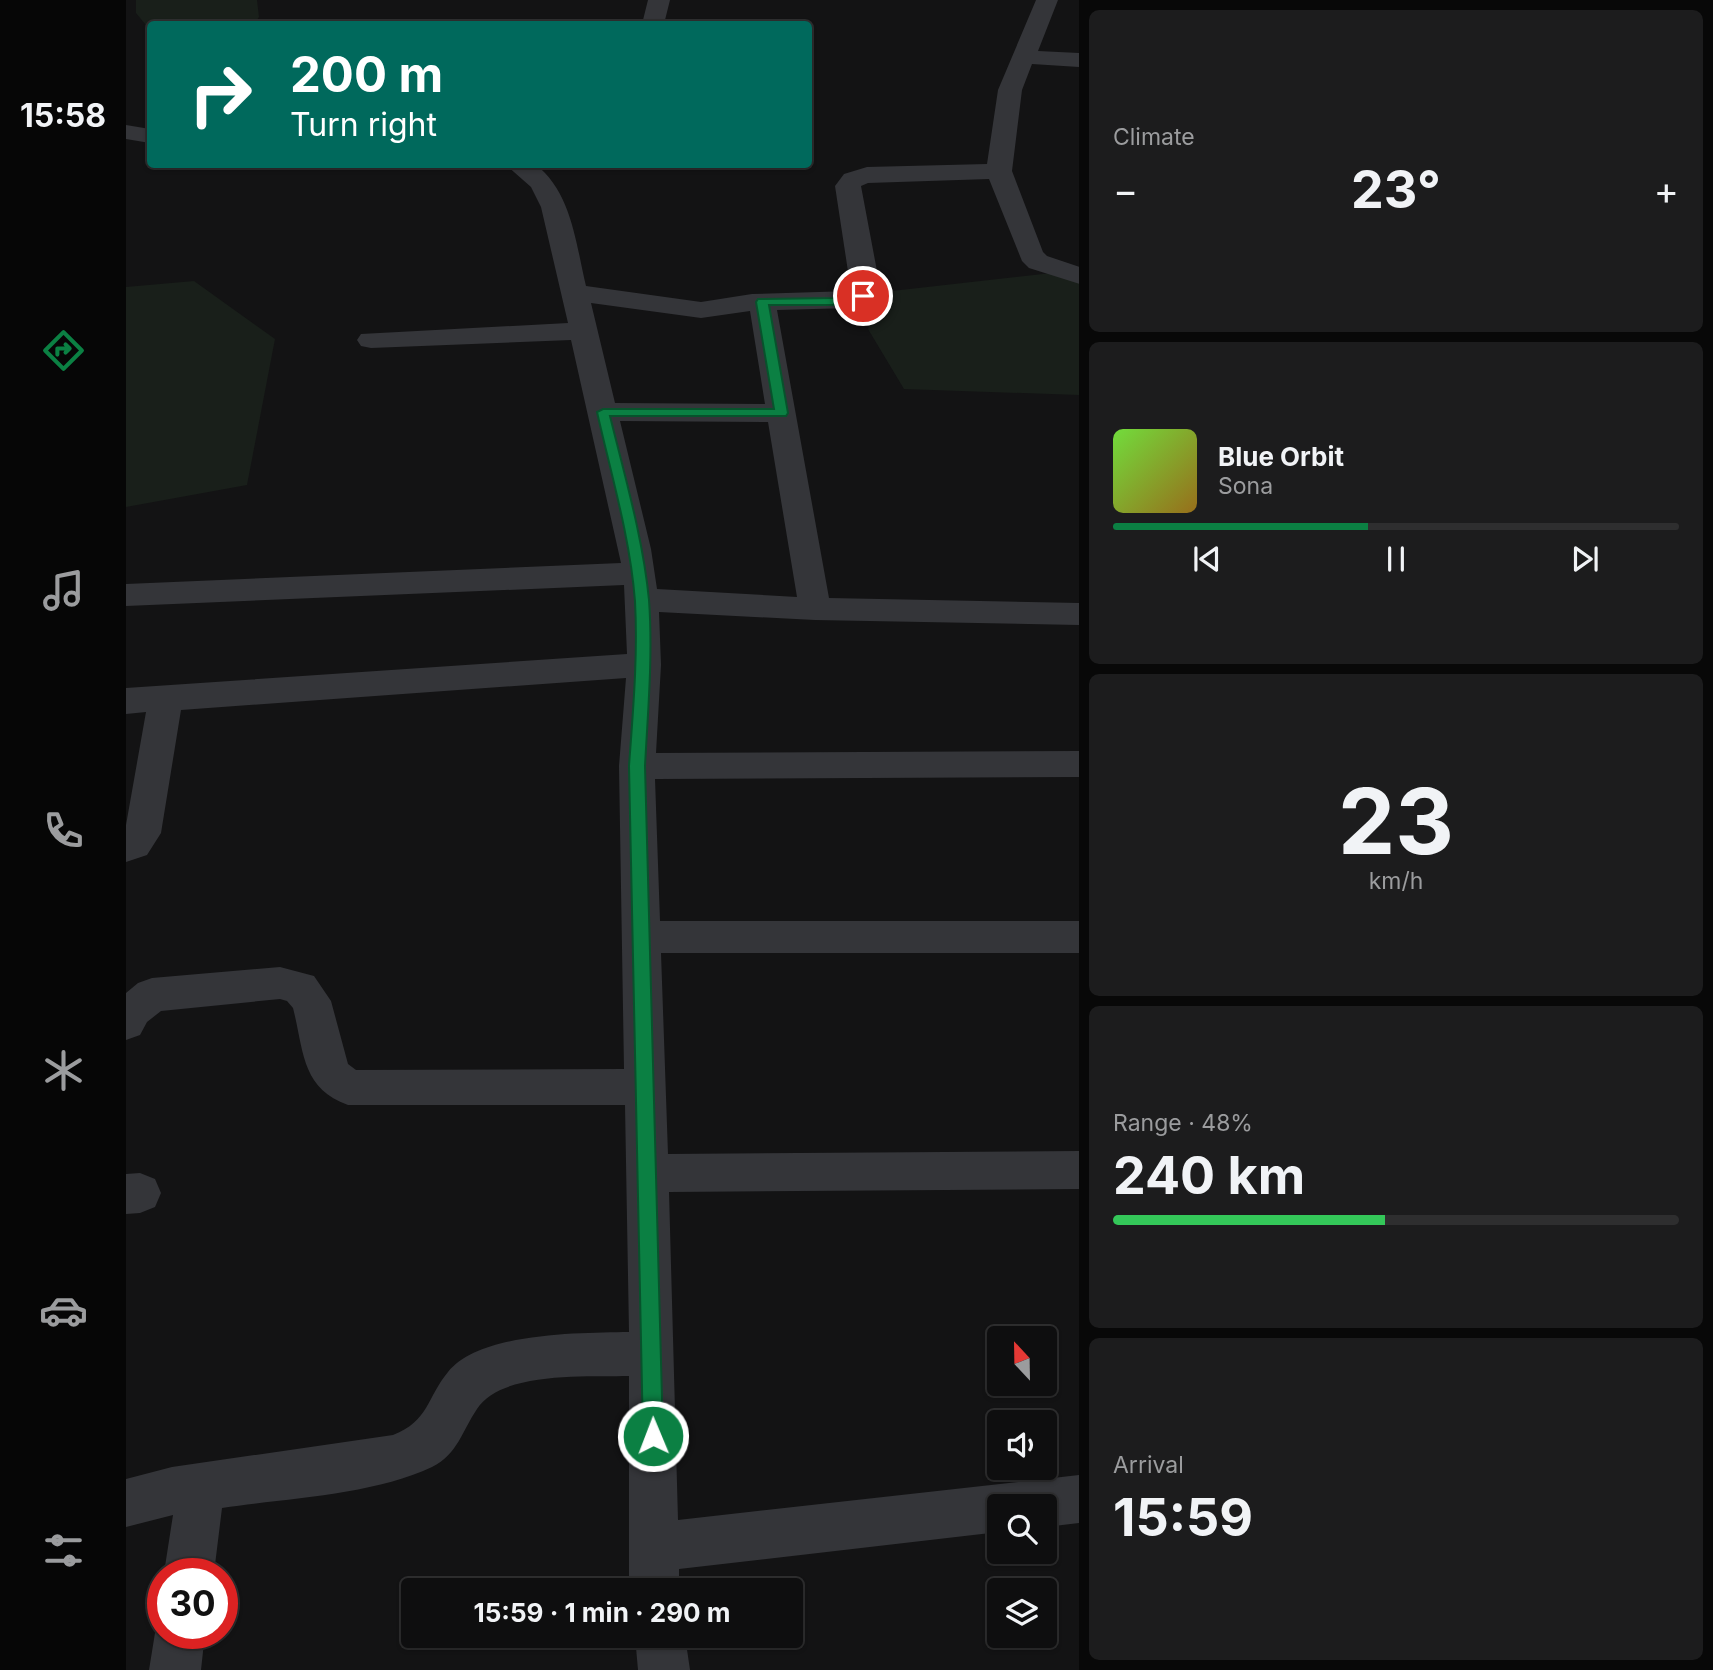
<!DOCTYPE html>
<html lang="en">
<head>
<meta charset="utf-8">
<style>
	body { margin:0; font-family:Inter,sans-serif; background:#1c1c1d; color:#f1f3f6; height:100vh; display:flex; flex-direction:column; font-size:26px; white-space:nowrap }
	* { box-sizing:border-box; margin:0 }
	p { font-size:23px; color:#9b9c9e }
	.icon { flex:none; width:38px; height:38px; fill:none; stroke:currentColor; stroke-width:2; stroke-linecap:round; stroke-linejoin:round }
	.map { position:relative; flex:1; overflow:hidden }
	.details { display:flex; flex-direction:column; gap:10px; padding:10px; background:#080808; width:634px }
	.details>* { flex:none }
	.banner { position:absolute; left:21px; top:21px; width:665px; height:147px; border-radius:7px; box-shadow:0 2px 5px #0004,0 0 0 2px #2e2e2f; background:#00695c; color:#fff; overflow:hidden }
	.needle { width:46px; rotate:338deg }
	.tools { position:absolute; left:861px; top:1326px; display:grid; gap:14px }
	.tools a { display:grid; place-items:center; width:70px; height:70px; border-radius:7px; background:#0e0e0f; box-shadow:0 2px 5px #0004,0 0 0 2px #2e2e2f; font-size:35px }
	.speed { position:absolute; left:21px; top:1558px; display:flex; gap:14px; font-size:35px; font-weight:700; text-align:center }
	.speed>* { display:grid; place-content:center; width:91px; height:91px; border-radius:50%; background:#0e0e0f; box-shadow:0 2px 5px #0004,0 0 0 2px #2e2e2f; line-height:1 }
	.speed .limit { border:10px solid #d22; background:#fff; color:#111 }
	.pin { position:absolute; display:grid; place-items:center; width:60px; height:60px; color:#fff; margin:-30px; border:4px solid #fff; border-radius:50%; box-shadow:0 2px 7px #0007 }
	.me { position:absolute; width:77px; margin:-38px; rotate:359deg; stroke-linejoin:round; filter:drop-shadow(0 0 5px #0008) }
	.turn { display:flex; align-items:center; gap:24px; height:147px; padding:0 28px; font-size:32px }
	.turn .icon { width:91px; height:91px; stroke-width:2.5 }
	.turn b { display:block; font-size:49px; line-height:60px }
	.big { font-size:52px; font-weight:700; line-height:1.1 }
	.details .card { flex:1; display:flex; flex-direction:column; justify-content:center; gap:10px; min-width:0; padding:0 24px; border-radius:10px; background:#1c1c1d }
	.details .dial { align-items:center; gap:0 }
	.dial b { font-size:91px; line-height:1 }
	.song { display:flex; align-items:center; gap:21px }
	.cover { width:84px; height:84px; border-radius:10px; background:linear-gradient(135deg,hsl(100 70% 55%),hsl(40 70% 35%)) }
	.played { height:7px; border-radius:4px; background:linear-gradient(90deg,#0b8043 45%,#2e2e2f 45%) }
	.keys { display:flex; justify-content:space-around; direction:ltr }
	.heat { display:flex; justify-content:space-between; align-items:center; font-size:38px; direction:ltr }
	.charge { height:10px; border-radius:5px; background:linear-gradient(90deg,#34c759 48%,#2e2e2f 0) }
	.trip { position:absolute; left:275px; top:1578px; width:402px; height:70px; border-radius:7px; background:#0e0e0f; box-shadow:0 2px 5px #0004,0 0 0 2px #2e2e2f; font-weight:700; line-height:70px; text-align:center }
	main { display:flex; flex:1; min-height:0 }
	.dock { display:flex; flex-direction:column; width:126px; justify-content:space-around; align-items:center; background:#060606; color:#9b9c9e }
	.dock .icon { width:49px; height:49px }
	.dock .selected { color:#0b8043 }
	.dock b { font-size:32px; color:#f1f3f6 }
	.map>svg:first-child { display:block }
	.green { fill:#191f1a }
	.lines { fill:none; stroke-linecap:round; stroke-linejoin:round }
	.street { fill:#343539; fill-rule:evenodd }
	.route { fill:#0b8043; stroke:#07532c; stroke-width:2 }
</style>
</head>
<body>
<main>
<nav class="dock">
<b>15:58</b>
<svg class="icon selected" aria-label="directions" viewBox="0 0 24 24"><path d="M12 3l9 9-9 9-9-9zM9 14v-3h6M13 9l2 2-2 2"/></svg>
<svg class="icon" aria-label="music" viewBox="0 0 24 24"><path d="M9 18V5l10-2v13"/><circle cx="6" cy="18" r="3"/><circle cx="16" cy="16" r="3"/></svg>
<svg class="icon" aria-label="phone" viewBox="0 0 24 24"><path d="M5 4h4l2 5-3 2q2 4 5 5l2-3 5 2v4C11 20 4 13 5 4z"/></svg>
<svg class="icon" aria-label="climate" viewBox="0 0 24 24"><path d="M12 3v18M4 7l16 10M4 17L20 7"/></svg>
<svg class="icon" aria-label="car" viewBox="0 0 24 24"><path d="M5 17H2v-5l4-1 3-4h7l3 4 3 1v5h-3M9 17h6M6 11h13"/><circle cx="7" cy="17" r="2"/><circle cx="17" cy="17" r="2"/></svg>
<svg class="icon" aria-label="filters" viewBox="0 0 24 24"><path d="M4 7h16M4 17h16"/><circle cx="9" cy="7" r="2"/><circle cx="15" cy="17" r="2"/></svg>
</nav>
<div class="map">
<svg width="954" height="1670" viewBox="0 0 954 1670">
	<rect width="100%" height="100%" fill="#131314"/>
	<g class="green">
		<path d="M 10,0 L 131,0 L 133,17 L 128,24 L 24,24 L 24,30 L 10,13 Z"/>
		<path d="M 944,271 L 953,278 L 953,395 L 778,389 L 742,329 L 757,292 Z"/>
		<path d="M 68,281 L 149,339 L 121,485 L 0,507 L 0,287 Z"/>
	</g>
	<g class="lines">
		<g class="street">
			<path d="M 522,0 L 544,0 L 538,24 L 516,24 Z"/>
			<path d="M 910,0 L 932,0 L 912,51 L 954,53 L 954,67 L 906,64 L 896,90 L 886,171 L 917,252 L 921,256 L 954,267 L 954,284 L 903,268 L 896,261 L 863,179 L 742,183 L 735,186 L 754,287 L 747,302 L 725,308 L 651,310 L 703,598 L 954,603 L 954,625 L 689,620 L 533,612 L 535,665 L 530,753 L 954,751 L 954,777 L 529,779 L 534,921 L 954,921 L 954,953 L 535,953 L 542,1154 L 954,1151 L 954,1189 L 543,1192 L 552,1520 L 954,1475 L 954,1523 L 919,1527 L 919,1507 L 873,1507 L 873,1532 L 553,1569 L 553,1591 L 503,1591 L 503,1376 C 462,1377 375,1371 351,1409 C 336,1431 332,1454 306,1467 C 247,1495 162,1498 96,1508 L 88,1573 L 38,1573 L 47,1515 L 0,1527 L 0,1479 L 46,1467 L 267,1435 C 303,1421 301,1397 322,1372 C 354,1332 455,1333 503,1332 L 499,1105 L 222,1105 C 175,1088 178,1051 167,1008 L 161,1001 L 154,999 L 35,1011 L 21,1022 L 14,1035 L 0,1040 L 0,993 L 12,983 L 26,978 L 154,967 L 188,976 L 205,1001 L 222,1064 L 230,1070 L 498,1069 L 493,766 L 500,678 L 55,710 L 35,833 L 21,855 L 0,862 L 0,825 L 20,712 L 0,714 L 0,688 L 501,654 L 498,585 L 0,606 L 0,584 L 495,563 L 445,340 L 245,348 L 235,346 L 231,340 L 235,334 L 442,323 L 415,207 L 405,187 L 379,164 L 409,164 C 446,192 450,245 460,286 L 575,302 L 626,294 L 725,291 L 709,186 L 718,174 L 741,167 L 861,164 L 872,90 ZM 465,303 L 575,318 L 624,311 L 639,404 L 489,403 ZM 494,421 L 642,422 L 671,597 L 531,589 L 525,549 Z"/>
			<path d="M 0,125 L 24,129 L 24,143 L 0,139 Z"/>
			<path d="M 14,1173 L 29,1179 L 35,1193 L 29,1207 L 14,1213 L 0,1214 L 0,1174 Z"/>
			<path d="M 36,1615 L 37,1633 L 79,1633 L 75,1670 L 23,1670 L 29,1633 Z"/>
			<path d="M 509,1636 L 559,1636 L 564,1670 L 512,1670 Z"/>
		</g>
	</g>
	<path class="route" d="M 737,292 L 743,296 L 741,298 L 708,305 L 643,305 L 662,413 L 660,416 L 484,416 C 499,477 517,538 523,600 C 527,655 522,710 519,766 L 537,1436 L 534,1443 L 527,1446 L 520,1443 L 517,1436 L 503,766 C 507,711 512,656 509,601 C 504,537 485,474 471,412 L 477,409 L 648,409 L 630,302 L 632,299 L 708,298 Z"/>
</svg>
<div class="tools">
<a><svg class="needle" viewBox="-14 -14 28 28"><path d="M0-13l5 13h-10z" fill="#e53935"/><path d="M0 13l5-13h-10z" fill="#9b9c9e"/></svg></a>
<a><svg class="icon" aria-label="sound" viewBox="0 0 24 24"><path d="M4 9h4l5-4v14l-5-4H4zM17 9q2 3 0 6"/></svg></a>
<a><svg class="icon" aria-label="search" viewBox="0 0 24 24"><circle cx="10" cy="10" r="6"/><path d="M15 15l6 6"/></svg></a>
<a><svg class="icon" aria-label="layers" viewBox="0 0 24 24"><path d="M12 4l9 5-9 5-9-5zM3 14l9 5 9-5"/></svg></a>
</div>
<div class="speed"><div class="limit">30</div></div>
<div class="pin" style="left:737px;top:296px;background:#d93025"><svg class="icon" aria-label="arrive" viewBox="0 0 24 24"><path d="M6 21V4h12l-3 4 3 4H6"/></svg></div>
<svg class="me" style="left:527px;top:1436px" viewBox="-20 -20 40 40"><circle r="17" fill="#0b8043" stroke="#fff" stroke-width="3"/><path d="M0-11L8 9 0 5-8 9z" fill="#fff"/></svg>
<div class="trip">15:59 · 1 min · 290 m</div>
<div class="banner">
<div class="turn"><svg class="icon" aria-label="right" viewBox="0 0 24 24"><path d="M7 20v-9h11M14 6l5 5-5 5"/></svg><div><b>200 m</b>Turn right</div></div>
</div>
</div>
<section class="details">
<div class="card"><p>Climate</p>
<div class="heat"><a>−</a><b class="big">23°</b><a>+</a></div>
</div>
<div class="card">
<div class="song"><i class="cover"></i><div><b>Blue Orbit</b><p>Sona</p></div></div>
<div class="played"></div>
<div class="keys"><svg class="icon" aria-label="previous" viewBox="0 0 24 24"><path d="M18 5L8 12l10 7zM5 5v14"/></svg><svg class="icon" aria-label="pause" viewBox="0 0 24 24"><path d="M8 5v14M16 5v14"/></svg><svg class="icon" aria-label="next" viewBox="0 0 24 24"><path d="M6 5l10 7-10 7zM19 5v14"/></svg></div>
</div>
<div class="card dial"><b>23</b><p>km/h</p></div>
<div class="card"><p>Range · 48%</p><b class="big">240 km</b><div class="charge"></div></div>
<div class="card"><p>Arrival</p><b class="big">15:59</b></div>
</section>
</main>
</body>
</html>
